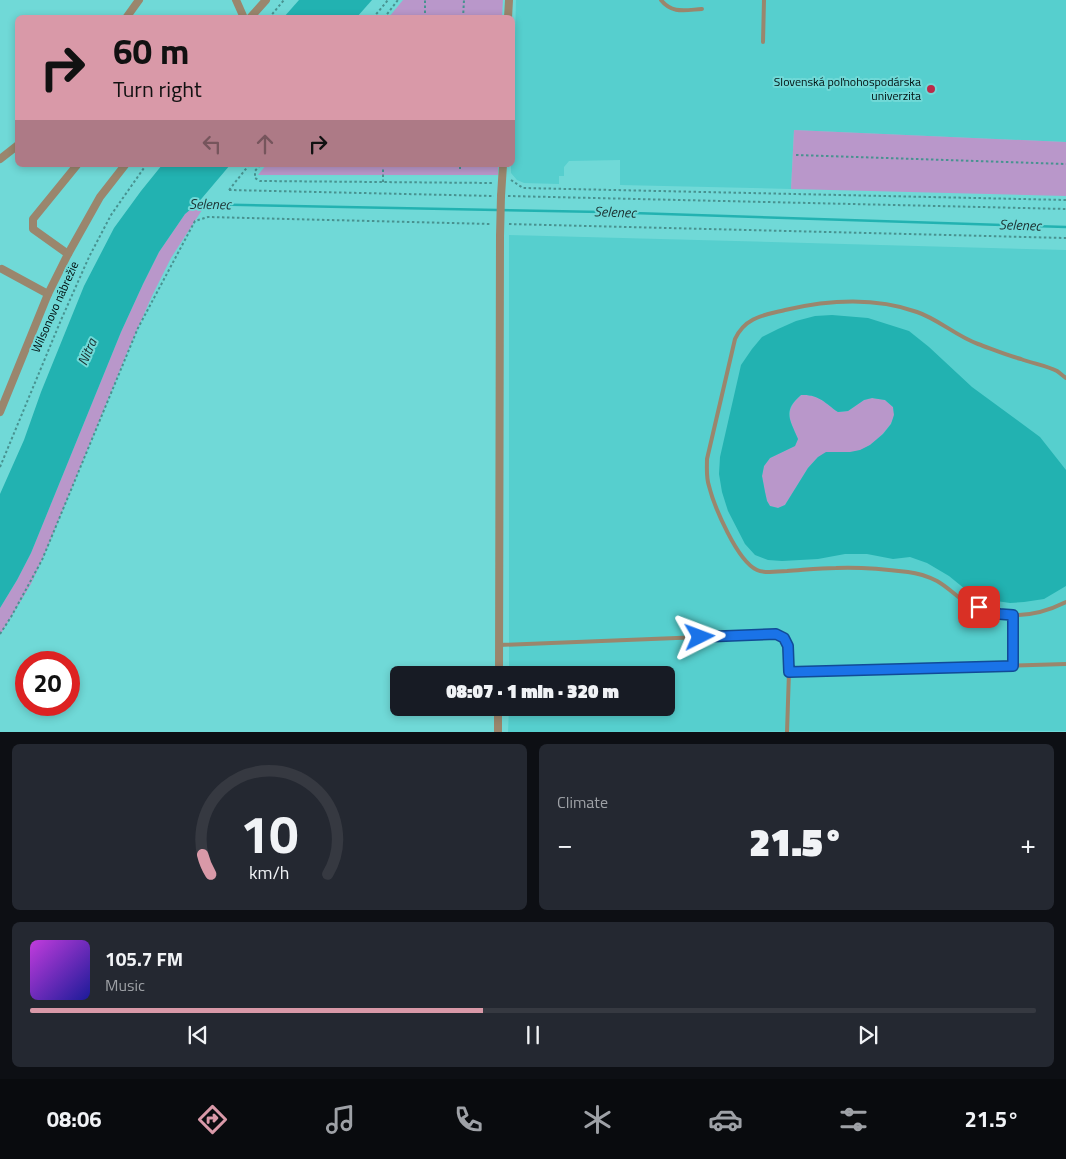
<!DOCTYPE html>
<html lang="en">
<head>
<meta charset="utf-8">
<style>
	body { margin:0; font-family:"Titillium Web",sans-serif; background:#242831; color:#f1f3f6; height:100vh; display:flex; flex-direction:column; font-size:19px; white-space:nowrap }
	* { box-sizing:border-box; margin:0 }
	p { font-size:16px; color:#9ea1a6 }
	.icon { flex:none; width:28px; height:28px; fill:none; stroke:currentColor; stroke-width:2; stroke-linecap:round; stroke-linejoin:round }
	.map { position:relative; height:732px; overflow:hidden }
	.drawer { display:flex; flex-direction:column; gap:12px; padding:12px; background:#0d0f14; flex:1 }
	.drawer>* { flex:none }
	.guide { position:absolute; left:15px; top:15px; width:500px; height:152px; border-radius:8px; box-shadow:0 2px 8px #0003; background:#d999a8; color:#111; overflow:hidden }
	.speed { position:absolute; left:15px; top:651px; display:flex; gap:10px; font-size:25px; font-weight:700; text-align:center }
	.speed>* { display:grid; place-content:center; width:65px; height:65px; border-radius:50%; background:#171b24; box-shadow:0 2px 8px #0003; line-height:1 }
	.speed .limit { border:8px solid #d22; background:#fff; color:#111 }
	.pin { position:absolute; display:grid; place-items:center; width:42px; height:42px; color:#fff; margin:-21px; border-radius:10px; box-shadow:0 2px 8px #0006 }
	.me { position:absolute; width:55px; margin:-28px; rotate:87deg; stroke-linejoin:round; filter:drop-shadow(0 0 4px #0008) }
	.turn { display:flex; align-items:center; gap:18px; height:105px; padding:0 15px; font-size:22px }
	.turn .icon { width:65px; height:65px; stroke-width:2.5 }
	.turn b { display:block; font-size:35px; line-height:42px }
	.lanes { display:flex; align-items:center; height:48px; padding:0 15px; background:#0003; justify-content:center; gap:25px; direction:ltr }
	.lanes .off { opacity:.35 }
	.big { font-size:38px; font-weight:800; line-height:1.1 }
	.drawer .widget { flex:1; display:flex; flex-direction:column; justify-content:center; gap:8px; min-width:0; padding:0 18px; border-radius:8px; background:#242831 }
	.drawer .dial { align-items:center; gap:0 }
	.dial svg { height:130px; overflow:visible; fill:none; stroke:#363941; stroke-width:7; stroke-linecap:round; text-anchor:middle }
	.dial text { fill:#f1f3f6; stroke:none }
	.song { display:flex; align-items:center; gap:15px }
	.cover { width:60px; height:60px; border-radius:8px; background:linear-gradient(135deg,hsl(290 70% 55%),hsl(240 70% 35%)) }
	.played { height:5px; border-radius:2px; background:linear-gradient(90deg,#d999a8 45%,#363941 45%) }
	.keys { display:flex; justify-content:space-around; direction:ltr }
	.heat { display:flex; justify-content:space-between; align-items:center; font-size:28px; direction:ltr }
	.drawer .tiles { flex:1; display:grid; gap:12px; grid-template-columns:1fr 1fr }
	.widget:last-child { grid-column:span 2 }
	.trip { position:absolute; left:390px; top:666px; width:285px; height:50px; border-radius:8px; background:#171b24; box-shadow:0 2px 8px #0003; font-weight:800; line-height:50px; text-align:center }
	.tab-bar { display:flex; height:80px; justify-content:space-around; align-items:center; background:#090b0e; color:#9ea1a6 }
	.tab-bar .icon { width:35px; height:35px }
	.tab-bar .on { color:#d999a8 }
	.tab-bar b { font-size:22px; color:#f1f3f6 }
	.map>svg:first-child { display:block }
	.built { fill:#56cfce }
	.green { fill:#b997ca }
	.water { fill:#22b2b1; fill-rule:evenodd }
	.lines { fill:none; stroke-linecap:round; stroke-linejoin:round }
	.stream { stroke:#22b2b1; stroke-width:2.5 }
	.path { stroke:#489290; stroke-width:2; stroke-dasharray:2.5 2.5; stroke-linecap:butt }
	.lane { stroke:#9a866d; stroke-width:4 }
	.street { stroke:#9a866d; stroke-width:8 }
	.street-bridge { stroke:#9a866d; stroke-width:8 }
	.route-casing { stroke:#114b97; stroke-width:12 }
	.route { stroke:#1a73e8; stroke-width:9 }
	.poi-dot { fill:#bb2a49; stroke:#70d9d7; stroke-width:2 }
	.labels { text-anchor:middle; stroke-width:4; stroke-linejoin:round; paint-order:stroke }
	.poi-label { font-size:12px; fill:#001010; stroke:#70d9d7; text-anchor:end }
	.street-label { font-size:12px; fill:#001010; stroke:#70d9d7 }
	.water-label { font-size:14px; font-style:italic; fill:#1a3030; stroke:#70d9d7 }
</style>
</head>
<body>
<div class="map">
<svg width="1066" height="732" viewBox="0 0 1066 732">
	<rect width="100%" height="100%" fill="#70d9d7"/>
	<g class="built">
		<path d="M 516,0 L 1066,0 L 1066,142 L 794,130 L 791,189 L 620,185 L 620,160 L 569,161 L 564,167 L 564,176 L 559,176 L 559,184 L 524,183 L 517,180 L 511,173 L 511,165 L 512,165 L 513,122 Z"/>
		<path d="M 509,235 L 1066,250 L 1066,731 L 508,732 L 509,708 L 666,708 L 666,675 L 509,675 Z"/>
	</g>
	<g class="green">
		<path d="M 403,0 L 503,0 L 502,17 L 389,17 Z"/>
		<path d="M 794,130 L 1066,142 L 1066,196 L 791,189 Z"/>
		<path d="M 266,165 L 498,165 L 498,175 L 258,175 Z"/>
		<path d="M 194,206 L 202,210 L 171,258 L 152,296 L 129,348 L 48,546 L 31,584 L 0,635 L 0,608 L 17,580 L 31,553 L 121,332 L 143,284 L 159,252 L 185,214 Z"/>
		<path d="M 801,395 C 819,394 825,403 838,412 L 848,411 L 864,400 L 872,398 L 885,400 L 893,407 C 893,409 894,412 894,414 C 894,426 872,446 861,450 C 850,454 830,455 818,457 L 808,468 L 785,505 L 778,508 L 770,506 L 767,501 L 765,492 L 762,476 L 764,466 L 770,458 L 795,446 L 798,439 C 790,420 783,411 801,395 Z"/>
	</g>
	<g class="water">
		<path d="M 299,0 L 372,0 L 357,17 L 284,17 Z"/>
		<path d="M 162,165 L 230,165 L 197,204 L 185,214 L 159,252 L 143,284 L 121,332 L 31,553 L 17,580 L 0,608 L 0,494 L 24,440 L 41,392 L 84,286 L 114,228 L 141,191 Z"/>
		<path d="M 832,315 L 868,318 L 909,331 L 929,347 L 972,387 L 1040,437 L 1066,470 L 1066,586 L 1044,599 L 1024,602 L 1010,603 L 976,598 L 949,576 L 927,563 L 910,557 L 893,559 L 867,554 L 845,554 L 818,559 L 782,561 L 768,560 L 755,555 L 745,544 L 728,511 L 722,492 L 719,474 L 720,457 L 741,365 L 752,349 L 762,337 L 778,329 L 796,321 L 815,316 ZM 801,395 C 819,394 825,403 838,412 L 848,411 L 864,400 L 872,398 L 885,400 L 893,407 L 894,415 L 891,424 L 883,434 L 870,445 L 860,450 L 850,452 L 826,452 L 818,457 L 808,468 L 785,505 L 778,508 L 770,506 L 767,501 L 765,492 L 762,476 L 764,466 L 770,458 L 795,446 L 798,439 C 790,420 782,411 801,395 Z"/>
	</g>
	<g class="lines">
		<path class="stream" d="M 195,204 L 602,212 L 1066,227"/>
		<g class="path">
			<path d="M 269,18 L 284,0"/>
			<path d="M 373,18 L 388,0"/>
			<path d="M 384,18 L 398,0"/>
			<path d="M 425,18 L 425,0"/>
			<path d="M 463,18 L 464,0"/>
			<path d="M 796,155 L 1066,164"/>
			<path d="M 260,165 L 255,171 L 255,178 L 260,181 L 493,183"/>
			<path d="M 460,169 L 460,165"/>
			<path d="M 511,180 L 523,188 L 1066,200"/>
			<path d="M 383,182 L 383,165"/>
			<path d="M 229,190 L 494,196"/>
			<path d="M 229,190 L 249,165"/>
			<path d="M 508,196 L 1066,209"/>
			<path d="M 509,224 L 1066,238"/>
			<path d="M 0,467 L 61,320 L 89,257 L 111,215 L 146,165"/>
			<path d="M 0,634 L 11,617 L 42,560 L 138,328 L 195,221 L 208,217 L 491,224"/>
		</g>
		<g class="lane">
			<path d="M 661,0 C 672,14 685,10 702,9"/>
			<path d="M 763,42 L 764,0"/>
			<path d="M 1066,378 C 1063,376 1060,373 1057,371 C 1048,366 1031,363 1021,359 C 1006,355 992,349 978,344 C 956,336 938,319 917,312 C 875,297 828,300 785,310 C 764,315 745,317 735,339 L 707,459 C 707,468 706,477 709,486 C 714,506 737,561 757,570 C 766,574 777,571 787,571 C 803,570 820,568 836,568 C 860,567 884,569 908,572 C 917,573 929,577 937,581 C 946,586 953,593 961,599 C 997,620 1030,620 1066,602"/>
			<path d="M 499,645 L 776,634 L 784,638 L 788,647 L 789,672"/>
			<path d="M 1013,666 L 1013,615"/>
			<path d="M 787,732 L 789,672 L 1066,664"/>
		</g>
		<g class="street">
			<path d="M 236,0 L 244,18"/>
			<path d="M 126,18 L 139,0"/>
			<path d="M 250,18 L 266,0"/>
			<path d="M 508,18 L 509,0"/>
			<path d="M 0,159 L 18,145"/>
			<path d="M 501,196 L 503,165"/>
			<path d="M 68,254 L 33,229 L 33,219 L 77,165"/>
			<path d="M 2,269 L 48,294"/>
			<path d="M 0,412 L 48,294 L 68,254 L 100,197 L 125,165"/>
			<path d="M 499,675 L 500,236"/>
			<path d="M 498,732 L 498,708"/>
		</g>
		<path class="street-bridge" d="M 500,236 L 501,196"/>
	</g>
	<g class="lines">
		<g class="route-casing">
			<path id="route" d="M 700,637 L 776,634 L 784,638 L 788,646 L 789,672 L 1013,666 L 1013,615 L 999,614 L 979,607"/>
		</g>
		<use href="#route" class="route"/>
	</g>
	<circle class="poi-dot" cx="931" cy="89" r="5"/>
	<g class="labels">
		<g class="poi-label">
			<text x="921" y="86">Slovenská poľnohospodárska<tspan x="921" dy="14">univerzita</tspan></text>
		</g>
		<g class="street-label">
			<text transform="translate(55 307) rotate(-66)" y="4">Wilsonovo nábrežie</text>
		</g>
		<g class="water-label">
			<text transform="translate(210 204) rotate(1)" y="5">Selenec</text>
			<text transform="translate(615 212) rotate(2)" y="5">Selenec</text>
			<text transform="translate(1020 225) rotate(2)" y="5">Selenec</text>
			<text transform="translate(87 352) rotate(-67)" y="5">Nitra</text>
		</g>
	</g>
</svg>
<div class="speed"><div class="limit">20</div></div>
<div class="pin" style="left:979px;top:607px;background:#d93025"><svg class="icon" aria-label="arrive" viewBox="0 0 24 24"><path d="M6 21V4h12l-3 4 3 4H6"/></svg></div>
<svg class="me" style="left:700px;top:637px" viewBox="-20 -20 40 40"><path d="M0-17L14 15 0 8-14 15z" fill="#1a73e8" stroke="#fff" stroke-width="4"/></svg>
<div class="trip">08:07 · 1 min · 320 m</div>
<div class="guide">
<div class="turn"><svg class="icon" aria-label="right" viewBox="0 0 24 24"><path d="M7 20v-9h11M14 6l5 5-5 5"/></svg><div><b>60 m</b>Turn right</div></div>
<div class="lanes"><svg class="icon off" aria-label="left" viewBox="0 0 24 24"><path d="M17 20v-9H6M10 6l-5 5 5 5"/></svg><svg class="icon off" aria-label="ahead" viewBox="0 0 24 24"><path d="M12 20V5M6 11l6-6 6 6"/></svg><svg class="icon" aria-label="right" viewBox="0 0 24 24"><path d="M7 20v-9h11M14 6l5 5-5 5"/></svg></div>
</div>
</div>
<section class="drawer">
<div class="tiles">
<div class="widget dial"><svg viewBox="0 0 100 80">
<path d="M14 69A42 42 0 1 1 86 69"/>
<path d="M14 69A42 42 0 0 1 9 57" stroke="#d999a8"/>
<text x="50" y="56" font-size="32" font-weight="700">10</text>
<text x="50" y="72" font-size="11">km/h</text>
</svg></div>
<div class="widget"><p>Climate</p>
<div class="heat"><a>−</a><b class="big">21.5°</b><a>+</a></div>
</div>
<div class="widget">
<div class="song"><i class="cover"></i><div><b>105.7 FM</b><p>Music</p></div></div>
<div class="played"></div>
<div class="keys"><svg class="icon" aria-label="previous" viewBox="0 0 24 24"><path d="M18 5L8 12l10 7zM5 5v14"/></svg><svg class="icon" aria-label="pause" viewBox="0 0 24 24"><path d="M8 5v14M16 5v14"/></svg><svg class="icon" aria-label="next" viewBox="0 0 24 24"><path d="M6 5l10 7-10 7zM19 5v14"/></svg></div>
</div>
</div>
</section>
<nav class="tab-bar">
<b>08:06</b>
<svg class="icon on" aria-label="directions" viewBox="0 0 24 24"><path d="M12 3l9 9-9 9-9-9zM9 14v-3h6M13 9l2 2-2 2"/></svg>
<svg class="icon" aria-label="music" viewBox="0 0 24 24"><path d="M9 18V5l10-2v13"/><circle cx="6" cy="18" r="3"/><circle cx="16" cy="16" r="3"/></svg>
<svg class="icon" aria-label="phone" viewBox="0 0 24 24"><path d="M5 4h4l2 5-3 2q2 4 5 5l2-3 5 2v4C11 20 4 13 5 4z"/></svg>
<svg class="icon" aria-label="climate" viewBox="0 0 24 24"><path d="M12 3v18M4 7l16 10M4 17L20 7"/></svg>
<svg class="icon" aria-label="car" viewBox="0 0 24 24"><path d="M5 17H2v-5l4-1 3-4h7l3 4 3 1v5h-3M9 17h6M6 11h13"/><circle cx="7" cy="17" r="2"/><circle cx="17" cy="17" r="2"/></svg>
<svg class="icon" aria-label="filters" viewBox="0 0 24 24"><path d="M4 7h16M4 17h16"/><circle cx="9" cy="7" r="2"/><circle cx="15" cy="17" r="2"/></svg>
<b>21.5°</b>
</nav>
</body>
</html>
